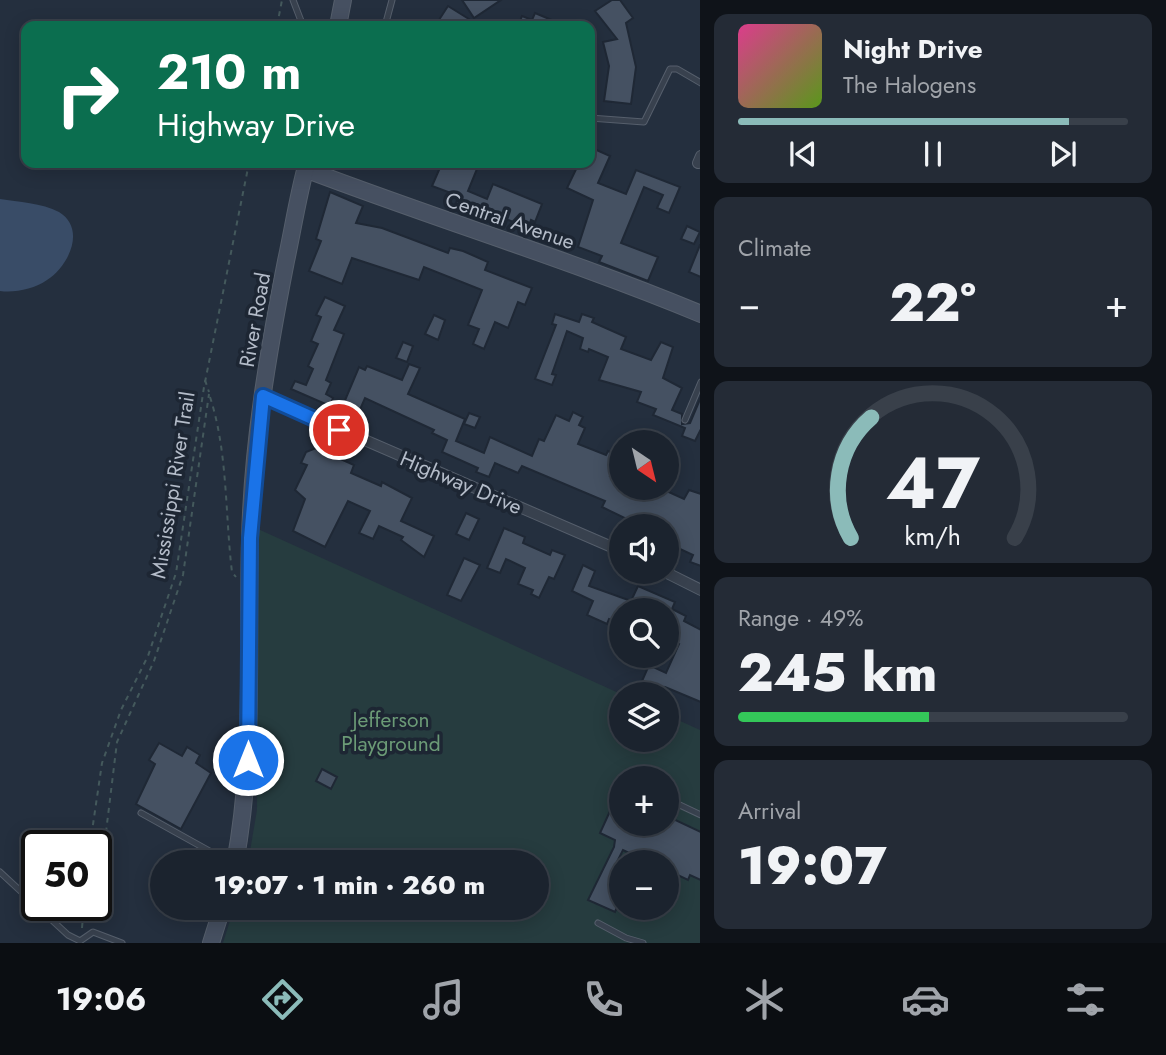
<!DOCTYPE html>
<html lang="en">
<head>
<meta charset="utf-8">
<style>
	body { margin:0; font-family:Jost,sans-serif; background:#242b36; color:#f1f3f6; height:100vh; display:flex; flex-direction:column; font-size:26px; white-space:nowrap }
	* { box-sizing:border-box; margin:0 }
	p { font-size:23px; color:#a0a4aa }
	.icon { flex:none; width:38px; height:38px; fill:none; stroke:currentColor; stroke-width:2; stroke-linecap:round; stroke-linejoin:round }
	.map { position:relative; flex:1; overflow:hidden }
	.details { display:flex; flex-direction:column; gap:14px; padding:14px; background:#0f1319; width:466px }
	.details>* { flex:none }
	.guide { position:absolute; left:21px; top:21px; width:574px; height:147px; border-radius:14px; box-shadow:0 4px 18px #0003,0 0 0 2px #39404a; background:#0b6e4f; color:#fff; overflow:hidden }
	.needle { width:46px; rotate:145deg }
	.tools { position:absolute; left:609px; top:430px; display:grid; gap:14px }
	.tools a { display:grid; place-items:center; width:70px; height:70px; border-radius:50%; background:#1b232e; box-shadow:0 4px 18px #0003,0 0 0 2px #39404a; font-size:35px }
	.speed { position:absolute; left:21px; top:830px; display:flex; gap:14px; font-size:35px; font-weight:700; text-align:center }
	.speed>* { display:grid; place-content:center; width:91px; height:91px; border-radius:50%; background:#1b232e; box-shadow:0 4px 18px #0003,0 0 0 2px #39404a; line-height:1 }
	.speed .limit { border:4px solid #111; border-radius:10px; background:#fff; color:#111 }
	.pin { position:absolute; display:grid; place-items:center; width:60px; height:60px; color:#fff; margin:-30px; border:4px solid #fff; border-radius:50%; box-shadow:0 2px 7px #0007 }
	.me { position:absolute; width:77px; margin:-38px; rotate:0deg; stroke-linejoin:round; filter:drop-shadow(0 0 5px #0008) }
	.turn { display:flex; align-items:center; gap:24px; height:147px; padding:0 21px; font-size:32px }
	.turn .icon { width:91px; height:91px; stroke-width:2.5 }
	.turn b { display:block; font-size:49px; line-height:60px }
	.big { font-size:52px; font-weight:800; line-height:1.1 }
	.details .tile { flex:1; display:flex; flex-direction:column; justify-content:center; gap:10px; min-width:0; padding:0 24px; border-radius:14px; background:#242b36 }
	.details .dial { align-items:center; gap:0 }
	.dial svg { height:182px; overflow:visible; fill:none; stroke:#39404a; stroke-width:7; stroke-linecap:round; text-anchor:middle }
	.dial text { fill:#f1f3f6; stroke:none }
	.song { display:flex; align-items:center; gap:21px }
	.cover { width:84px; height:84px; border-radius:10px; background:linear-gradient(135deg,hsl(330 70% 55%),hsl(90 70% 35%)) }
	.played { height:7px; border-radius:4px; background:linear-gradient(90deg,#8bbbb9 85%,#39404a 85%) }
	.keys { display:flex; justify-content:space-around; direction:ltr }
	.heat { display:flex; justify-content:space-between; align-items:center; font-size:38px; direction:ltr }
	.charge { height:10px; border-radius:5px; background:linear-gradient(90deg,#34c759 49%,#39404a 0) }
	.trip { position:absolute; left:150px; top:850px; width:399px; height:70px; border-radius:35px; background:#1b232e; box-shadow:0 4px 18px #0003,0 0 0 2px #39404a; font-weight:800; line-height:70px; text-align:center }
	.dock { display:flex; height:112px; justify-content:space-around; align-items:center; background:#0b0e12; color:#a0a4aa }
	.dock .icon { width:49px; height:49px }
	.dock .selected { color:#8bbbb9 }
	.dock b { font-size:32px; color:#f1f3f6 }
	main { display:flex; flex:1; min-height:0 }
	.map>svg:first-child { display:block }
	.green { fill:#263c3f; fill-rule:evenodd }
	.water { fill:#394c67 }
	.building { fill:#455162; stroke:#1f2835; stroke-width:2 }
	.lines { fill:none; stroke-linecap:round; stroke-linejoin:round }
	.lane-casing { stroke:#565f6c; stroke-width:7 }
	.street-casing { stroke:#565f6c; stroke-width:12 }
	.secondary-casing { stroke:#565f6c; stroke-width:18 }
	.path { stroke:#44595c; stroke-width:2; stroke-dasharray:5 5; stroke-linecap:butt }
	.lane { stroke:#38414e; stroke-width:5 }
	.street { stroke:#38414e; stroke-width:10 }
	.secondary { stroke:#465061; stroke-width:16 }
	.route-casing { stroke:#114b97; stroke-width:18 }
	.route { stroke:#1a73e8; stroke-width:12 }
	.labels { text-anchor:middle; stroke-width:7; stroke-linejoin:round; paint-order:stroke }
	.street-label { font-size:21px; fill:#b4bcc9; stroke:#1d2633 }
	.park-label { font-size:21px; fill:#6b9a76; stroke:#1d2633 }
</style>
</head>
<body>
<main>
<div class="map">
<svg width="701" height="943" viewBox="0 0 701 943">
	<rect width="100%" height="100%" fill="#242f3e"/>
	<path class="green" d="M 258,529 L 623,695 L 621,740 L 667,740 L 667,715 L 700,730 L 700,943 L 223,943 L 234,908 L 537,908 L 537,863 L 248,863 L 257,810 ZM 621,779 L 667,779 L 667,824 L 621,824 ZM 621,863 L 667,863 L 667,908 L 621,908 Z"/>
	<path class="water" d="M 0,199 C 18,202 42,203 59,212 C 87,229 68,267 47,280 C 34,289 15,293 0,291 Z"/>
	<g class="building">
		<path d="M 462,0 L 501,0 L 474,18 Z"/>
		<path d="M 612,0 L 620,0 L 633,18 L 626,23 L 636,67 L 631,104 L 604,101 L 609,66 L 603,42 L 617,39 L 595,11 Z"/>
		<path d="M 448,6 L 480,26 L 435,26 Z"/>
		<path d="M 535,13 L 566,26 L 518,26 L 522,16 L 532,20 Z"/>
		<path d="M 590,147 L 610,156 L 598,183 L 626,194 L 636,170 L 680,187 L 669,213 L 657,208 L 663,195 L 644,187 L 621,243 L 658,257 L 648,281 L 599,262 L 602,256 L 578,247 L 593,200 L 567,188 L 579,163 L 590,163 Z"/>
		<path d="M 442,163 L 462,163 L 477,169 L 468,191 L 487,199 L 493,184 L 542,204 L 535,222 L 531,220 L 528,228 L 476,207 L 473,215 L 454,207 L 459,196 L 432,186 Z"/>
		<path d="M 330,192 L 363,206 L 356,223 L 382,228 L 448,253 L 450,248 L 463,251 L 488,262 L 485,270 L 532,288 L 525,305 L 518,302 L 508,328 L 495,322 L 484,349 L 473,344 L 479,329 L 468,325 L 482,290 L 424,267 L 419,280 L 352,258 L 342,284 L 309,271 L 321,241 L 316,239 Z"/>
		<path d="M 687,226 L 700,232 L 694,244 L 681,239 Z"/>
		<path d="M 700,245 L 701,245 L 701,277 L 689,272 Z"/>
		<path d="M 325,297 L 345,306 L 334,330 L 344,334 L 326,380 L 331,383 L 326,394 L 333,398 L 330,406 L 291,389 L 295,381 L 306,385 L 313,369 L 308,366 L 318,344 L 311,341 L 321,317 L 316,315 Z"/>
		<path d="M 555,314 L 579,322 L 582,314 L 594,318 L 592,322 L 626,337 L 621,349 L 651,360 L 661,342 L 673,347 L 663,378 L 682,388 L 672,410 L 682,414 L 682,424 L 690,423 L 701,397 L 701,429 L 695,441 L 682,436 L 685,428 L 653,415 L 656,409 L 637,402 L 641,392 L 599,380 L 608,357 L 589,349 L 588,352 L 580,349 L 583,338 L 567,331 L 552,374 L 556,375 L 552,385 L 535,379 L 556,325 L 552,324 Z"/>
		<path d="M 434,315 L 445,320 L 438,340 L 425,334 Z"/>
		<path d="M 403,342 L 413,346 L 407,362 L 396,358 Z"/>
		<path d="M 409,364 L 420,368 L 408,394 L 465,419 L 456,441 L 484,453 L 490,437 L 532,456 L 539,439 L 544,441 L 556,415 L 569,421 L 573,412 L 583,417 L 579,425 L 585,428 L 578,444 L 606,455 L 608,451 L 619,456 L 610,476 L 621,481 L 621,488 L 637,488 L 655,496 L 660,488 L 684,499 L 689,490 L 701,494 L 701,566 L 690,562 L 693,555 L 676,547 L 667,564 L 667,537 L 671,527 L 643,527 L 602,507 L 605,501 L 522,466 L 518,473 L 495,463 L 489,477 L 476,472 L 478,468 L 442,452 L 447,440 L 432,433 L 434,430 L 365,398 L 359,412 L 343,405 L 359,367 L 365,370 L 367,366 L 402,380 Z"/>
		<path d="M 469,413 L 480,417 L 475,428 L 464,424 Z"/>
		<path d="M 316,448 L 354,465 L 351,473 L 381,486 L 382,482 L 412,498 L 401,521 L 434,536 L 424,557 L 401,540 L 403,537 L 379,526 L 373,539 L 359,533 L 370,511 L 348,501 L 325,547 L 293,531 L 305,499 L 295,490 L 307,465 L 301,463 L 306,452 Z"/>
		<path d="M 466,513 L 479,519 L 469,540 L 456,534 Z"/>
		<path d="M 504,528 L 525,537 L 523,543 L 550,555 L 552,550 L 565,555 L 554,579 L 549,577 L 539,598 L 531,594 L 533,590 L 518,584 L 525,568 L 506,559 L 500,573 L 487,568 Z"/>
		<path d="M 464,558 L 480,565 L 461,601 L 447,595 Z"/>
		<path d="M 583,565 L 595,571 L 589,586 L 631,601 L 638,586 L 675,602 L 672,609 L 686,616 L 684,621 L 701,630 L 701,702 L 665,687 L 663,690 L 642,681 L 649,665 L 666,673 L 679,644 L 667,639 L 667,611 L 621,611 L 621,624 L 609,619 L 607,624 L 587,615 L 593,601 L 572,591 Z"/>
		<path d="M 159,743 L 182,756 L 187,747 L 200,755 L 196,763 L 211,773 L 181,829 L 136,804 L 155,764 L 149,760 Z"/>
		<path d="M 322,769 L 337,777 L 331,789 L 316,781 Z"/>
		<path d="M 621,787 L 621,824 L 667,824 L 667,816 L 701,832 L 701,880 L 690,875 L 688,880 L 667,870 L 667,863 L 651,863 L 623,850 L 615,866 L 621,868 L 621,898 L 615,912 L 588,900 L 614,847 L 615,840 L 600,833 Z"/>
	</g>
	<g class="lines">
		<g class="lane-casing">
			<g id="lane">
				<path d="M 293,0 L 303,26"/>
				<path d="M 342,22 L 354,26"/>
				<path d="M 385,26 L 392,0"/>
				<path d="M 590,118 L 644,122 L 670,69 L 677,69 L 701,83"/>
				<path d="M 685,420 L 701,382"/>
				<path d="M 622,778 L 624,779"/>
				<path d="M 667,799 L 701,815"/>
				<path d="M 141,813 L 231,863"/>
				<path d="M 0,872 L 68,935 L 80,941 L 93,932 L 122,943"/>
				<path d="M 598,923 L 626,938 L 643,943"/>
			</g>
		</g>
		<g class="street-casing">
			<g id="street">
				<path d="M 698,163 L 701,156"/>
				<path d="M 263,396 L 621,551"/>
				<path d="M 665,572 L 701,590"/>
			</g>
		</g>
		<g class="secondary-casing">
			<g id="secondary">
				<path d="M 338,26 L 343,0"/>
				<path d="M 305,169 C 436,219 571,260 701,314"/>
				<path d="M 235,863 C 255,756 247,648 250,540 C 252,446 268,353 286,261 C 293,229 298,195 307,163"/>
				<path d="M 211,943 L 222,908"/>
			</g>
		</g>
		<g class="path">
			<path d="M 277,26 L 282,0"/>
			<path d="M 205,380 L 209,392"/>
			<path d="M 210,397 C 228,452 225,515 232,572 L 236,577"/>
			<path d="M 90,845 L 102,763 L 121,710 L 148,656 L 176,573 L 204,387 L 249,163"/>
			<path d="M 95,922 L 117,742 L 154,661 L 183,575 L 209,394"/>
			<path d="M 82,928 L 84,905"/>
		</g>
		<use href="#lane" class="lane"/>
		<use href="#street" class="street"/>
		<use href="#secondary" class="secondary"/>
	</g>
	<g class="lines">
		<g class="route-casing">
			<path id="route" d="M 248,760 L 250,538 L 263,396 L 339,430"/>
		</g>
		<use href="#route" class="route"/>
	</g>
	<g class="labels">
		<g class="street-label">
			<text transform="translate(510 221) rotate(19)" y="7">Central Avenue</text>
			<text transform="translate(255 320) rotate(-80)" y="7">River Road</text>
			<text transform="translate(461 483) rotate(23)" y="7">Highway Drive</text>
			<text transform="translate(173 485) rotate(-81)" y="7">Mississippi River Trail</text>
		</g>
		<g class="park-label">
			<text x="391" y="727">Jefferson<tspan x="391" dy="24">Playground</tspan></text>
		</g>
	</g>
</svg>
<div class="tools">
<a><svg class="needle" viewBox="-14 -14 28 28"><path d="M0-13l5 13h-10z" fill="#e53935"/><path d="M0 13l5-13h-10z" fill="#a0a4aa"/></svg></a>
<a><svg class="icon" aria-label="sound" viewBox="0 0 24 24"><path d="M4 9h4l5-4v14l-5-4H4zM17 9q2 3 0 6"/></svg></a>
<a><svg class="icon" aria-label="search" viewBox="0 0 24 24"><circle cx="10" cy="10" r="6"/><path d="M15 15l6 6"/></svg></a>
<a><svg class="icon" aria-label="layers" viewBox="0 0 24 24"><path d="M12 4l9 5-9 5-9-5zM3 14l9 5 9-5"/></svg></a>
<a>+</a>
<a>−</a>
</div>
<div class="speed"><div class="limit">50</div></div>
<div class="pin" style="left:339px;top:430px;background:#d93025"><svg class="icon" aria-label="arrive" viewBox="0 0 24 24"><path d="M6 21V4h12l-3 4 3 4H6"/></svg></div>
<svg class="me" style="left:248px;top:760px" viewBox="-20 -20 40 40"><circle r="17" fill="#1a73e8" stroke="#fff" stroke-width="3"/><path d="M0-11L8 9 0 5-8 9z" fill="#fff"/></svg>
<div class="trip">19:07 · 1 min · 260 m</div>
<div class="guide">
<div class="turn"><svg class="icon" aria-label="right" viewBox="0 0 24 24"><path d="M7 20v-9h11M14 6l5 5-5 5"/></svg><div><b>210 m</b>Highway Drive</div></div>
</div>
</div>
<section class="details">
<div class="tile">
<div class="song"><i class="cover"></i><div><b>Night Drive</b><p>The Halogens</p></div></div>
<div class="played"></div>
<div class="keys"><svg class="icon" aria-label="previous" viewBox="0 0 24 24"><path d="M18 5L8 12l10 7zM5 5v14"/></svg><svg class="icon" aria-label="pause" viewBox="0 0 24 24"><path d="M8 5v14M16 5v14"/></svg><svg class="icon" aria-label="next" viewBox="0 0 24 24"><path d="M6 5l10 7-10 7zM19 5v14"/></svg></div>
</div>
<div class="tile"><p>Climate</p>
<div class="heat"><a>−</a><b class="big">22°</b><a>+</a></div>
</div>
<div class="tile dial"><svg viewBox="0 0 100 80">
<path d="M14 69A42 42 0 1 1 86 69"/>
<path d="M14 69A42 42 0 0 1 23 16" stroke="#8bbbb9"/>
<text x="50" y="56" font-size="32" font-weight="700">47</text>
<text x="50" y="72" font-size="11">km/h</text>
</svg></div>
<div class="tile"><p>Range · 49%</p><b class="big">245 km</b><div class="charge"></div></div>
<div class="tile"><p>Arrival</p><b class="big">19:07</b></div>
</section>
</main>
<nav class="dock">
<b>19:06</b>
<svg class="icon selected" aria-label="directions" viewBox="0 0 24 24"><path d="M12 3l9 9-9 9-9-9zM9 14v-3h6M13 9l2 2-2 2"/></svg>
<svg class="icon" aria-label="music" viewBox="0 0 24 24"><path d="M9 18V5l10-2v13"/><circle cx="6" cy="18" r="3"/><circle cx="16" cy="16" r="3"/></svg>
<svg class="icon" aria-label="phone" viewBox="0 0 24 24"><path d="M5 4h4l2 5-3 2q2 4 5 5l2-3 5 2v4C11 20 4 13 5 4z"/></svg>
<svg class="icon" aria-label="climate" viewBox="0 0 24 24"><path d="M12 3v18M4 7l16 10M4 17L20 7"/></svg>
<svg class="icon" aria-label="car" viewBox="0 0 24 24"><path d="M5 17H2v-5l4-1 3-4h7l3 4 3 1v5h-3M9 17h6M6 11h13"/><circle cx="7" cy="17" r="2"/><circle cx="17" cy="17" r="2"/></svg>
<svg class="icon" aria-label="filters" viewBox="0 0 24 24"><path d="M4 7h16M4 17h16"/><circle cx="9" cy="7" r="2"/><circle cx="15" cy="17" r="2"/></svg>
</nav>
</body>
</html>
